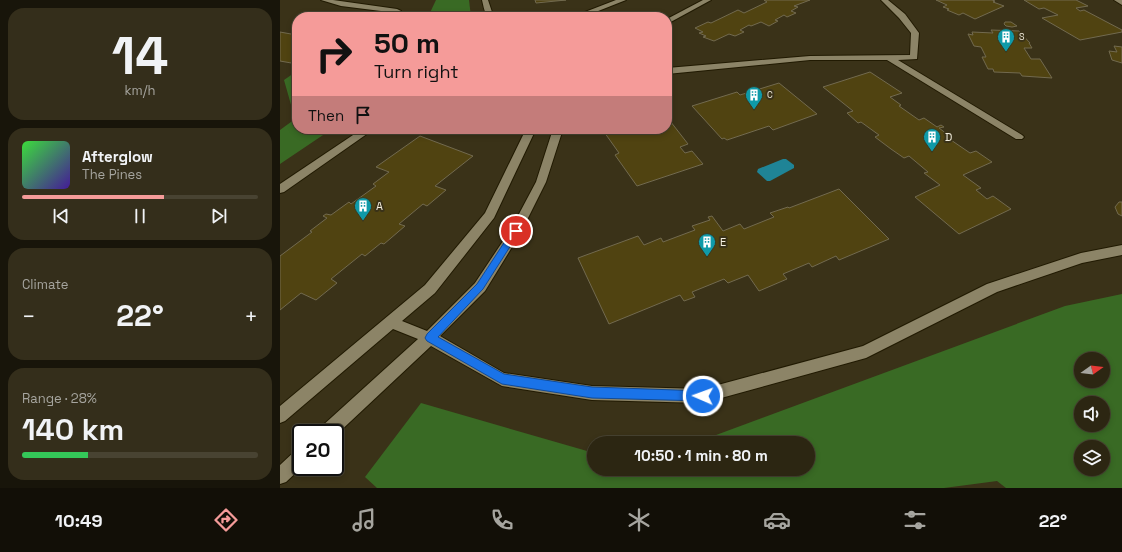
<!DOCTYPE html>
<html lang="en">
<head>
<meta charset="utf-8">
<style>
	body { margin:0; font-family:"Space Grotesk",sans-serif; background:#342e1b; color:#f1f3f6; height:100vh; display:flex; flex-direction:column; font-size:15px; white-space:nowrap }
	* { box-sizing:border-box; margin:0 }
	p { font-size:13px; color:#a6a59f }
	.icon { flex:none; width:22px; height:22px; fill:none; stroke:currentColor; stroke-width:2; stroke-linecap:round; stroke-linejoin:round }
	.map { position:relative; flex:1; overflow:hidden }
	.sheet { display:flex; flex-direction:column; gap:8px; padding:8px; background:#18150a; width:280px }
	.sheet>* { flex:none }
	.guide { position:absolute; left:12px; top:12px; width:380px; height:122px; border-radius:16px; box-shadow:0 2px 6px #0003,0 0 0 1px #484332; background:#f59b99; color:#111; overflow:hidden }
	.needle { width:26px; rotate:76deg }
	.fabs { position:absolute; left:794px; top:352px; display:grid; gap:8px }
	.fabs a { display:grid; place-items:center; width:36px; height:36px; border-radius:50%; background:#2c2612; box-shadow:0 2px 6px #0003,0 0 0 1px #484332; font-size:20px }
	.speed { position:absolute; left:12px; top:424px; display:flex; gap:8px; font-size:20px; font-weight:700; text-align:center }
	.speed>* { display:grid; place-content:center; width:52px; height:52px; border-radius:50%; background:#2c2612; box-shadow:0 2px 6px #0003,0 0 0 1px #484332; line-height:1 }
	.speed .limit { border:2px solid #111; border-radius:6px; background:#fff; color:#111 }
	.pin { position:absolute; display:grid; place-items:center; width:34px; height:34px; color:#fff; margin:-17px; border:2px solid #fff; border-radius:50%; box-shadow:0 1px 4px #0007 }
	.me { position:absolute; width:44px; margin:-22px; rotate:272deg; stroke-linejoin:round; filter:drop-shadow(0 0 3px #0008) }
	.turn { display:flex; align-items:center; gap:14px; height:84px; padding:0 16px; font-size:18px }
	.turn .icon { width:52px; height:52px; stroke-width:2.5 }
	.turn b { display:block; font-size:28px; line-height:34px }
	.then { display:flex; align-items:center; height:38px; padding:0 16px; background:#0003; gap:8px; font-size:15px }
	.big { font-size:30px; font-weight:600; line-height:1.1 }
	.sheet .widget { flex:1; display:flex; flex-direction:column; justify-content:center; gap:6px; min-width:0; padding:0 14px; border-radius:16px; background:#342e1b }
	.sheet .dial { align-items:center; gap:0 }
	.dial b { font-size:52px; line-height:1 }
	.song { display:flex; align-items:center; gap:12px }
	.cover { width:48px; height:48px; border-radius:6px; background:linear-gradient(135deg,hsl(120 70% 55%),hsl(260 70% 35%)) }
	.played { height:4px; border-radius:2px; background:linear-gradient(90deg,#f59b99 60%,#484332 60%) }
	.keys { display:flex; justify-content:space-around; direction:ltr }
	.heat { display:flex; justify-content:space-between; align-items:center; font-size:22px; direction:ltr }
	.charge { height:6px; border-radius:3px; background:linear-gradient(90deg,#34c759 28%,#484332 0) }
	.trip { position:absolute; left:307px; top:436px; width:228px; height:40px; border-radius:20px; background:#2c2612; box-shadow:0 2px 6px #0003,0 0 0 1px #484332; font-weight:600; line-height:40px; text-align:center }
	.tabs { display:flex; height:64px; justify-content:space-around; align-items:center; background:#120f07; color:#a6a59f }
	.tabs .icon { width:28px; height:28px }
	.tabs .active { color:#f59b99 }
	.tabs b { font-size:18px; color:#f1f3f6 }
	main { display:flex; flex:1; min-height:0 }
	.map>svg:first-child { display:block }
	.forest { fill:#396a24; fill-rule:evenodd }
	.water { fill:#1f8496 }
	.building { fill:#504311; stroke:#726a4f }
	.lines { fill:none; stroke-linecap:round; stroke-linejoin:round }
	.service-casing { stroke:#211a02; stroke-width:2 }
	.service { fill:#8c8467; fill-rule:evenodd }
	.route { fill:#1a73e8; stroke:#114b97 }
	.labels { text-anchor:middle; stroke-width:4; stroke-linejoin:round; paint-order:stroke }
	.far-poi-label { font-size:9px; fill:#f5f0e1; stroke:#3a3218; text-anchor:start }
	.poi-label { font-size:11px; fill:#f5f0e1; stroke:#3a3218; text-anchor:start }
</style>
</head>
<body>
<main>
<section class="sheet">
<div class="widget dial"><b>14</b><p>km/h</p></div>
<div class="widget">
<div class="song"><i class="cover"></i><div><b>Afterglow</b><p>The Pines</p></div></div>
<div class="played"></div>
<div class="keys"><svg class="icon" aria-label="previous" viewBox="0 0 24 24"><path d="M18 5L8 12l10 7zM5 5v14"/></svg><svg class="icon" aria-label="pause" viewBox="0 0 24 24"><path d="M8 5v14M16 5v14"/></svg><svg class="icon" aria-label="next" viewBox="0 0 24 24"><path d="M6 5l10 7-10 7zM19 5v14"/></svg></div>
</div>
<div class="widget"><p>Climate</p>
<div class="heat"><a>−</a><b class="big">22°</b><a>+</a></div>
</div>
<div class="widget"><p>Range · 28%</p><b class="big">140 km</b><div class="charge"></div></div>
</section>
<div class="map">
<svg width="842" height="488" viewBox="0 0 842 488">
	<rect width="100%" height="100%" fill="#3a3218"/>
	<g class="forest">
		<path d="M 156,0 L 189,0 L 191,17 L 148,17 Z"/>
		<path d="M 17,71 L 17,129 L 52,129 L 0,164 L 0,130 L 15,119 L 4,80 Z"/>
		<path d="M 842,294 L 842,488 L 726,488 L 717,481 L 664,488 L 97,488 L 85,477 L 141,403 L 314,453 L 314,469 L 528,469 L 528,443 L 389,443 L 428,438 L 785,306 ZM 801,359 L 823,359 L 823,381 L 801,381 ZM 801,403 L 823,403 L 823,425 L 801,425 ZM 801,447 L 823,447 L 823,469 L 801,469 Z"/>
	</g>
	<path class="water" d="M 503,159 L 506,159 L 514,165 L 514,168 L 490,181 L 487,181 L 477,172 L 478,169 Z"/>
	<g class="building">
		<path d="M 255,0 L 286,0 L 256,3 Z"/>
		<path d="M 484,0 L 530,0 L 514,6 L 518,7 L 511,11 L 516,13 L 507,17 L 504,15 L 495,20 L 498,21 L 489,26 L 481,22 L 471,26 L 469,25 L 460,30 L 464,32 L 455,36 L 449,34 L 434,41 L 423,37 L 426,36 L 419,33 L 423,32 L 415,28 L 428,22 L 431,23 L 458,10 L 464,13 L 487,2 Z"/>
		<path d="M 656,0 L 712,0 L 715,1 L 713,2 L 724,6 L 695,19 L 683,13 L 679,15 L 667,10 L 669,9 L 663,7 L 667,5 Z"/>
		<path d="M 744,0 L 796,0 L 808,6 L 796,8 L 800,11 L 804,10 L 842,30 L 842,32 L 800,40 L 762,18 L 778,15 L 764,8 L 759,9 Z"/>
		<path d="M 725,22 L 731,22 L 737,26 L 732,27 L 726,26 L 724,24 Z"/>
		<path d="M 17,30 L 17,40 L 11,44 L 17,45 L 17,64 L 0,61 L 0,32 L 11,34 Z"/>
		<path d="M 711,30 L 739,31 L 750,43 L 749,43 L 752,48 L 744,48 L 751,59 L 760,59 L 772,78 L 742,76 L 740,73 L 714,72 L 713,69 L 708,69 L 702,57 L 706,57 L 701,47 L 694,46 L 688,34 L 693,35 L 692,32 L 713,33 Z"/>
		<path d="M 834,46 L 842,47 L 842,63 L 832,60 L 829,51 L 837,52 Z"/>
		<path d="M 590,72 L 622,93 L 610,97 L 621,105 L 619,106 L 639,120 L 644,118 L 657,127 L 661,125 L 664,127 L 659,128 L 671,137 L 668,138 L 690,153 L 696,151 L 712,162 L 683,175 L 701,188 L 696,190 L 707,199 L 713,196 L 731,209 L 679,234 L 635,197 L 660,185 L 644,173 L 648,172 L 629,156 L 624,158 L 611,149 L 595,137 L 599,135 L 581,122 L 578,123 L 567,113 L 573,111 L 543,87 Z"/>
		<path d="M 499,83 L 537,114 L 493,130 L 489,126 L 447,140 L 444,138 L 442,139 L 412,106 L 457,92 L 460,95 Z"/>
		<path d="M 387,117 L 408,144 L 400,147 L 405,153 L 412,151 L 423,164 L 357,186 L 335,155 L 339,153 L 322,129 L 387,129 Z"/>
		<path d="M 140,136 L 193,156 L 155,186 L 166,190 L 147,206 L 143,204 L 119,224 L 125,226 L 104,244 L 101,243 L 85,256 L 82,254 L 51,279 L 57,283 L 36,300 L 21,293 L 0,310 L 0,256 L 32,232 L 30,231 L 47,218 L 43,216 L 46,214 L 51,215 L 69,202 L 71,204 L 96,186 L 93,184 L 109,172 L 96,167 Z"/>
		<path d="M 559,189 L 609,239 L 559,260 L 556,256 L 532,267 L 529,263 L 503,274 L 507,279 L 479,291 L 468,275 L 448,283 L 444,279 L 412,292 L 415,297 L 404,301 L 400,295 L 329,324 L 298,258 L 358,236 L 364,245 L 381,238 L 383,242 L 415,230 L 412,226 L 430,220 L 428,217 L 432,216 L 443,231 L 460,224 L 464,229 L 494,217 L 490,213 L 508,207 L 509,208 Z"/>
		<path d="M 839,202 L 842,202 L 842,216 L 838,214 L 835,207 Z"/>
	</g>
	<g class="lines">
		<g class="service-casing">
			<g id="service">
				<path d="M 41,0 L 53,0 L 117,9 L 121,11 L 117,13 L 61,6 Z"/>
				<path d="M 202,0 L 208,0 L 212,12 L 218,17 C 204,17 205,12 202,0 Z"/>
				<path d="M 336,0 L 346,0 L 303,17 L 292,17 Z"/>
				<path d="M 423,0 L 431,0 L 387,24 L 387,19 Z"/>
				<path d="M 601,0 L 608,0 L 625,14 L 639,33 L 637,59 L 618,60 L 742,135 L 744,137 L 742,139 L 736,139 L 607,60 L 530,60 L 387,74 L 387,68 L 530,56 L 630,55 L 631,33 L 619,18 Z"/>
				<path d="M 834,0 L 842,0 L 842,5 Z"/>
				<path d="M 82,129 L 94,129 L 4,192 L 0,193 L 0,184 Z"/>
				<path d="M 246,129 L 256,129 L 214,218 L 155,293 L 122,321 L 147,331 L 195,283 L 231,229 L 256,182 L 273,129 L 283,129 L 266,182 L 240,234 L 205,291 L 160,336 L 224,373 L 312,386 L 423,389 L 583,346 L 707,284 L 801,253 L 842,245 L 842,255 L 802,263 L 717,292 L 586,358 L 423,403 L 312,400 L 222,386 L 151,346 L 55,436 L 55,433 L 39,433 L 41,427 L 138,339 L 113,329 L 5,421 L 0,423 L 0,406 L 145,285 L 205,213 Z"/>
				<path d="M 21,449 L 21,467 L 22,467 L 6,482 L 0,484 L 0,465 L 15,451 Z"/>
			</g>
		</g>
		<use href="#service" class="service"/>
	</g>
	<path class="route" d="M 236,228 L 240,231 L 203,289 L 158,337 L 224,374 L 312,387 L 423,391 L 427,392 L 428,396 L 427,400 L 423,401 L 312,398 L 222,384 L 147,341 L 145,338 L 147,334 L 197,284 L 233,229 Z"/>
	<defs>
		<g id="building-pin" transform="scale(0.9)"><path d="M0 17L-7.5 6A9.5 9.5 0 1 1 7.5 6Z" fill="#0f9aa8" stroke="#3a3218"/><path d="M-4-6H4V6H1V3H-1V6H-4ZM-2.5-4.3h1.7v1.8h-1.7ZM.8-4.3h1.7v1.8H.8ZM-2.5-1h1.7V.8h-1.7ZM.8-1h1.7V.8H.8Z" fill="#fff"/></g>
	</defs>
	<g fill-rule="evenodd">
		<use href="#building-pin" x="726" y="37"/>
		<use href="#building-pin" x="474" y="95"/>
		<use href="#building-pin" x="652" y="137"/>
		<use href="#building-pin" x="83" y="206"/>
		<use href="#building-pin" x="427" y="242"/>
	</g>
	<g class="labels">
		<g class="far-poi-label">
			<text x="739" y="40">S</text>
			<text x="487" y="98">C</text>
		</g>
		<g class="poi-label">
			<text x="665" y="141">D</text>
			<text x="96" y="210">A</text>
			<text x="440" y="246">E</text>
		</g>
	</g>
</svg>
<div class="fabs">
<a><svg class="needle" viewBox="-14 -14 28 28"><path d="M0-13l5 13h-10z" fill="#e53935"/><path d="M0 13l5-13h-10z" fill="#a6a59f"/></svg></a>
<a><svg class="icon" aria-label="sound" viewBox="0 0 24 24"><path d="M4 9h4l5-4v14l-5-4H4zM17 9q2 3 0 6"/></svg></a>
<a><svg class="icon" aria-label="layers" viewBox="0 0 24 24"><path d="M12 4l9 5-9 5-9-5zM3 14l9 5 9-5"/></svg></a>
</div>
<div class="speed"><div class="limit">20</div></div>
<div class="pin" style="left:236px;top:231px;background:#d93025"><svg class="icon" aria-label="arrive" viewBox="0 0 24 24"><path d="M6 21V4h12l-3 4 3 4H6"/></svg></div>
<svg class="me" style="left:423px;top:396px" viewBox="-20 -20 40 40"><circle r="17" fill="#1a73e8" stroke="#fff" stroke-width="3"/><path d="M0-11L8 9 0 5-8 9z" fill="#fff"/></svg>
<div class="trip">10:50 · 1 min · 80 m</div>
<div class="guide">
<div class="turn"><svg class="icon" aria-label="right" viewBox="0 0 24 24"><path d="M7 20v-9h11M14 6l5 5-5 5"/></svg><div><b>50 m</b>Turn right</div></div>
<div class="then">Then<svg class="icon" aria-label="arrive" viewBox="0 0 24 24"><path d="M6 21V4h12l-3 4 3 4H6"/></svg></div>
</div>
</div>
</main>
<nav class="tabs">
<b>10:49</b>
<svg class="icon active" aria-label="directions" viewBox="0 0 24 24"><path d="M12 3l9 9-9 9-9-9zM9 14v-3h6M13 9l2 2-2 2"/></svg>
<svg class="icon" aria-label="music" viewBox="0 0 24 24"><path d="M9 18V5l10-2v13"/><circle cx="6" cy="18" r="3"/><circle cx="16" cy="16" r="3"/></svg>
<svg class="icon" aria-label="phone" viewBox="0 0 24 24"><path d="M5 4h4l2 5-3 2q2 4 5 5l2-3 5 2v4C11 20 4 13 5 4z"/></svg>
<svg class="icon" aria-label="climate" viewBox="0 0 24 24"><path d="M12 3v18M4 7l16 10M4 17L20 7"/></svg>
<svg class="icon" aria-label="car" viewBox="0 0 24 24"><path d="M5 17H2v-5l4-1 3-4h7l3 4 3 1v5h-3M9 17h6M6 11h13"/><circle cx="7" cy="17" r="2"/><circle cx="17" cy="17" r="2"/></svg>
<svg class="icon" aria-label="filters" viewBox="0 0 24 24"><path d="M4 7h16M4 17h16"/><circle cx="9" cy="7" r="2"/><circle cx="15" cy="17" r="2"/></svg>
<b>22°</b>
</nav>
</body>
</html>
